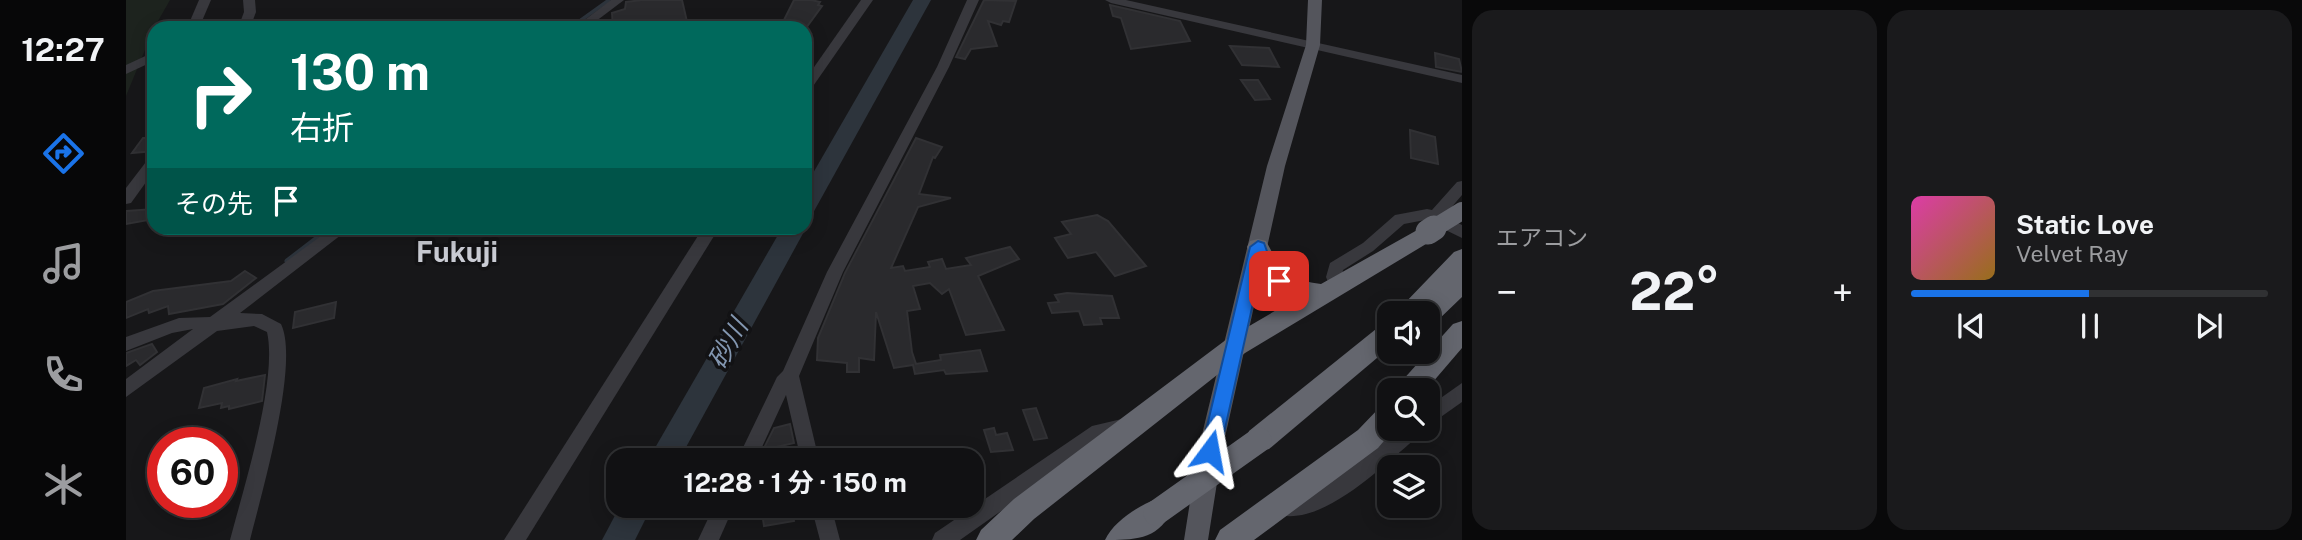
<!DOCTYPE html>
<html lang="ja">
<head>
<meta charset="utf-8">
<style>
	body { margin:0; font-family:"Public Sans","Noto Sans JP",sans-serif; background:#1a1a1c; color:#f1f3f6; height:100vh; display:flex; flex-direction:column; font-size:26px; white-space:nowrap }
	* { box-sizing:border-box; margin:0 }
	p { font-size:23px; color:#9c9da0 }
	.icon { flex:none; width:38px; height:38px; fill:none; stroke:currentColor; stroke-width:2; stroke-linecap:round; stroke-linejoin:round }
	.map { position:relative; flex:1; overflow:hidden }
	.drawer { display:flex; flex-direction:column; gap:10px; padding:10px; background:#09090a; width:840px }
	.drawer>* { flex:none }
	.guide { position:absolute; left:21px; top:21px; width:665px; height:214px; border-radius:21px; box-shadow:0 4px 18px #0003,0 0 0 2px #303133; background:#00695c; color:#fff; overflow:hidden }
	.fabs { position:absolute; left:1251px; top:301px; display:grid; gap:14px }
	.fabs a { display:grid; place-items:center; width:63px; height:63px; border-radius:14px; background:#111113; box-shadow:0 4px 18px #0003,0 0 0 2px #303133; font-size:35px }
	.speed { position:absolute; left:21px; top:427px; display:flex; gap:14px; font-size:35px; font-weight:700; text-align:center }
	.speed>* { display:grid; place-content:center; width:91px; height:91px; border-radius:50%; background:#111113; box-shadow:0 4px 18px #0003,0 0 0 2px #303133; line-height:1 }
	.speed .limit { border:10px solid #d22; background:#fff; color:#111 }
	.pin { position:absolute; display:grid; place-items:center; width:60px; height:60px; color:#fff; margin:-30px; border-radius:14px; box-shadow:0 4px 10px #0006 }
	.me { position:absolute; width:77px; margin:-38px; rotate:13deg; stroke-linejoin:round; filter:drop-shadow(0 0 5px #0008) }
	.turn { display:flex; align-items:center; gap:24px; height:147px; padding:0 28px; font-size:32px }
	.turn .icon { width:91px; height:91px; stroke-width:2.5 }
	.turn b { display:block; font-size:49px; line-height:60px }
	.then { display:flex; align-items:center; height:66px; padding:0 28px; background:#0003; gap:14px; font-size:26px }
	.big { font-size:52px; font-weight:700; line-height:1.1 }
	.drawer .card { flex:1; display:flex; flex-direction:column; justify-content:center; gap:10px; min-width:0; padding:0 24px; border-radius:21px; background:#1a1a1c }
	.song { display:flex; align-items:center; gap:21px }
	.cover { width:84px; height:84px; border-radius:10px; background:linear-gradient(135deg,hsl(320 70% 55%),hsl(40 70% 35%)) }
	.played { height:7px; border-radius:4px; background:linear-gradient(90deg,#1a73e8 50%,#303133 50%) }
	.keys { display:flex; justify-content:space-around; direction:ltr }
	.heat { display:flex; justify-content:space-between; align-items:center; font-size:38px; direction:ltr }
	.drawer .tiles { flex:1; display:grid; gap:10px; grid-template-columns:repeat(2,1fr) }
	.trip { position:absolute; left:480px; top:448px; width:378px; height:70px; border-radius:21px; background:#111113; box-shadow:0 4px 18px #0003,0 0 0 2px #303133; font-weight:700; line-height:70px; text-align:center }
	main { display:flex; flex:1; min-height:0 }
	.tab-bar { display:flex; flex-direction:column; width:126px; justify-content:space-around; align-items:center; background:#070708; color:#9c9da0 }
	.tab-bar .icon { width:49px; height:49px }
	.tab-bar .selected { color:#1a73e8 }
	.tab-bar b { font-size:32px; color:#f1f3f6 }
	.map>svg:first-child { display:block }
	.green { fill:#1d231e }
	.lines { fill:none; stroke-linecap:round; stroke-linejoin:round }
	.stream-far1 { stroke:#2d343c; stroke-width:3.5 }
	.stream { stroke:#2d343c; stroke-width:5 }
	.river { fill:#2d343c; fill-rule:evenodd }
	.building { fill:#2a2a2d; stroke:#313134; stroke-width:2 }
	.minor { fill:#38383d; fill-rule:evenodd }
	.major { fill:#54555c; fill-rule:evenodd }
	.highway { fill:#64666e; fill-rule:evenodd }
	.highway-bridge-far1 { stroke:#64666e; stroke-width:18 }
	.highway-bridge { stroke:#64666e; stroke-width:25 }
	.route { fill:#1a73e8; stroke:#114b97; stroke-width:2 }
	.labels { text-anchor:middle; stroke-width:7; stroke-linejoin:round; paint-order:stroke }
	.water-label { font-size:26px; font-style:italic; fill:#8397b1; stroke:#121214 }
	.quarter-label { font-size:28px; font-weight:bold; fill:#caccd4; stroke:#121214 }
</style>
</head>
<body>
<main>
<nav class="tab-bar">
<b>12:27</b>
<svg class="icon selected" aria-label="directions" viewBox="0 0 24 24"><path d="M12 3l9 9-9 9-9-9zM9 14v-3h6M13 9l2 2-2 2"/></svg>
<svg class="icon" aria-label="music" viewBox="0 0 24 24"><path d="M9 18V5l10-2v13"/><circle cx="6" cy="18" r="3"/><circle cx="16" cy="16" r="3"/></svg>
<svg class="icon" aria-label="phone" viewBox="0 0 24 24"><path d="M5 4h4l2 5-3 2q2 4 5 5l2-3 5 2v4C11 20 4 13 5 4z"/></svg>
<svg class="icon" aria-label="climate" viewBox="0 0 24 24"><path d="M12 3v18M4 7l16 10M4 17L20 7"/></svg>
</nav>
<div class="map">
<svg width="1336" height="540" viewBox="0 0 1336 540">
	<rect width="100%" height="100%" fill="#171719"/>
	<path class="green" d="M 0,0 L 44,0 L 28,28 L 0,96 Z"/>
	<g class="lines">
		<g class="stream-far1">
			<path d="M 444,28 L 483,0"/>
			<path d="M 201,230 L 204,228"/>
		</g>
		<path class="stream" d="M 161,261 L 204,228"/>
		<g class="river">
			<path d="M 787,0 L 805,0 L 687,213 L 679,215 L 679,187 Z"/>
			<path d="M 679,227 L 680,228 L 553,460 L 522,460 L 656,228 Z"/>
			<path d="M 494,506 L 526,506 L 509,540 L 476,540 Z"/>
		</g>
	</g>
	<g class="building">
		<path d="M 516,0 L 556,0 L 562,26 L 487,28 L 486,13 L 499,9 L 500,2 Z"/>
		<path d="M 668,0 L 685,0 L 694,2 L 692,5 L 696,6 L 680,28 L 658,28 L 661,22 L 657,22 Z"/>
		<path d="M 858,0 L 890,1 L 883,22 L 877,21 L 875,25 L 862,21 L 871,46 L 845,49 L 839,59 L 830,57 Z"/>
		<path d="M 984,5 L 1054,21 L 1064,41 L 1005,49 L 995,18 L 987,16 Z"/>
		<path d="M 1104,46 L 1143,48 L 1153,67 L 1116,65 Z"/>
		<path d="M 1309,53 L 1333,59 L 1336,72 L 1310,67 Z"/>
		<path d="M 1115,80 L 1132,80 L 1144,99 L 1129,100 Z"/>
		<path d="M 1284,130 L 1309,137 L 1312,164 L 1285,158 Z"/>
		<path d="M 17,138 L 28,138 L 28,151 L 6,153 Z"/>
		<path d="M 790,138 L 816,147 L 809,158 L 807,157 L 793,194 L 825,198 L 792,207 L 765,268 L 777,266 L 779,271 L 804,267 L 802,262 L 816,259 L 820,269 L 845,265 L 840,258 L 884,247 L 893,259 L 852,276 L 878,330 L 840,335 L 823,289 L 816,294 L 804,283 L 787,286 L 794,309 L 781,311 L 786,352 L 790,364 L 815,360 L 814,355 L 854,350 L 861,371 L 820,374 L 818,370 L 789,374 L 787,365 L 768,368 L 750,312 L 748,360 L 733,358 L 733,372 L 721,372 L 721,363 L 691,360 L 692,338 L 719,273 Z"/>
		<path d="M 28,209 L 28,219 L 0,224 L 0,211 Z"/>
		<path d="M 971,215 L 982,221 L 1020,266 L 989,276 L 970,252 L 942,258 L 929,238 L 945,234 L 936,222 Z"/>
		<path d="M 119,271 L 130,278 L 97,304 L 43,314 L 42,306 L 23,313 L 22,309 L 0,318 L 0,302 L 27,291 L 105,281 Z"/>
		<path d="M 941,293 L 986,296 L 993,318 L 974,318 L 976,324 L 958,325 L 953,311 L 926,313 L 922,303 L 933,302 L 929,295 Z"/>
		<path d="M 210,302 L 208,318 L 167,328 L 169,312 Z"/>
		<path d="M 26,344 L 31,352 L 14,365 L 10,360 L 0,366 L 0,353 Z"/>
		<path d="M 139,375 L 136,401 L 103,409 L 103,406 L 95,408 L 96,403 L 73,408 L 78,388 L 111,379 L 110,381 Z"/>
		<path d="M 910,408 L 921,438 L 908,440 L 897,410 Z"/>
		<path d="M 664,424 L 668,443 L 637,450 L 648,428 Z"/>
		<path d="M 868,428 L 870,435 L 881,433 L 887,450 L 865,452 L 858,430 Z"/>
		<path d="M 635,506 L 665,506 L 668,521 L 638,526 Z"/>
	</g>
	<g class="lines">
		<g class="minor">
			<path d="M 73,0 L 85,0 L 73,28 L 61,28 Z"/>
			<path d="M 117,0 L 129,0 L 130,12 L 124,28 L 112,28 L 118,12 Z"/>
			<path d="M 485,0 L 498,0 L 461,28 L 448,28 Z"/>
			<path d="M 735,0 L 747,0 L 683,92 L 679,93 L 679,80 Z"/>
			<path d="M 841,0 L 853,0 L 823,67 L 717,272 L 673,376 L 693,460 L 675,460 L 660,395 L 630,460 L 611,460 L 651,377 L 657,371 L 701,272 L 811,67 Z"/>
			<path d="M 979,0 L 1000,0 L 1336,75 L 1336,83 L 985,3 Z"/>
			<path d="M 28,52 L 28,61 L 0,74 L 0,65 Z"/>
			<path d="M 28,156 L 28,171 L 5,203 L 0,204 L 0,188 L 23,158 Z"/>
			<path d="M 1336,181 L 1336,195 L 1318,216 L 1336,225 L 1336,238 L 1299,220 L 1278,224 L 1247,251 L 1217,270 L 1216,277 L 1219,285 L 1217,289 L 1205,289 L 1200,277 L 1204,263 L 1237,243 L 1269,215 L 1301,209 L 1306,210 L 1331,182 Z"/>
			<path d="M 206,228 L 224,228 L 114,313 L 136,314 L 155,324 C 174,363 135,495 124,540 L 104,540 C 117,490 152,380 141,332 L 128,326 L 91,331 L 0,397 L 0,379 L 67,329 L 46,333 L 0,351 L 0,337 L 53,318 L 84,317 Z"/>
			<path d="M 577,228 L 593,228 L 400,540 L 378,540 Z"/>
			<path d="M 1336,383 L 1336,402 L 1302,426 L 1302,407 Z"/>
			<path d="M 1000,418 L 1007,420 L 1009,426 L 1007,432 L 977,439 L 834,540 L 806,540 L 809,533 L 966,426 Z"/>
			<path d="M 1273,429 L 1296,429 L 1294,435 C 1261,461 1194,532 1147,513 L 1144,506 L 1147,499 L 1173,495 L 1202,484 Z"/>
			<path d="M 588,506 L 608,506 L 593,540 L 572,540 Z"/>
			<path d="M 685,506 L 705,506 L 714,540 L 694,540 Z"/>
		</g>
		<path class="major" d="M 1182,0 L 1196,0 L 1194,45 L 1159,166 L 1096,451 L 1082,540 L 1058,540 L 1072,451 L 1141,166 L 1180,45 Z"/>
		<g class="highway">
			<path d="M 1302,224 L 1310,226 L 1313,232 L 1310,238 L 1119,353 L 908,519 L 886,540 L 850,540 L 855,530 L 888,499 L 1101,339 L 1171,298 C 1144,289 1132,273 1121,247 L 1124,241 L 1132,239 L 1140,241 C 1155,269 1161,280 1195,284 Z"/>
			<path d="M 1336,249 L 1336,297 L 1310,322 L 1302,325 L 1302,313 L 1272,313 L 1276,306 L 1328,252 Z"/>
			<path d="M 1336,321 L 1336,348 L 1300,390 L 1271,390 L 1275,382 L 1327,324 Z"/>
			<path d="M 1264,322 L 1264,347 L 1143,449 L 1133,452 L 1123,449 L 1120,440 L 1123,431 L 1255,325 Z"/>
			<path d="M 1264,402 L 1264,429 L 1268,429 L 1252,448 L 1128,540 L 1089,540 L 1094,530 L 1232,430 L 1255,406 Z"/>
			<path d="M 1030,499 L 1040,503 L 1044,513 C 1032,540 1006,540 979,540 C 987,522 1012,506 1030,499 Z"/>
		</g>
		<path class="highway-bridge-far1" d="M 1305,230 L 1336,211"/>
		<g class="highway-bridge">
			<path d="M 1302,232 L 1308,228"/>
			<path d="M 1030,513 L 1133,440"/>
		</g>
	</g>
	<path class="route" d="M 1132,241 L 1138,243 L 1146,265 L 1161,281 L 1153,287 L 1147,285 L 1134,272 L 1094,451 L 1091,457 L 1084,460 L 1078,457 L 1075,451 L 1124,247 Z"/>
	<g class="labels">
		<g class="water-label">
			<text transform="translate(602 344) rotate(-61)" y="9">砂川</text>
		</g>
		<g class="quarter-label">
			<text x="331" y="262">Fukuji</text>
		</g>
	</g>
</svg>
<div class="fabs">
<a><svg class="icon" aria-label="sound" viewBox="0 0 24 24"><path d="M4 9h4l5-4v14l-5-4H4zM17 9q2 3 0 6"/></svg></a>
<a><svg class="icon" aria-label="search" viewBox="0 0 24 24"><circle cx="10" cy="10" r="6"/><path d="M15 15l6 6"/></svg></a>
<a><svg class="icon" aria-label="layers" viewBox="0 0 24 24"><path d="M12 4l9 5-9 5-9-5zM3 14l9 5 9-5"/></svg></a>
</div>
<div class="speed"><div class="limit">60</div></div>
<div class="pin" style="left:1153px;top:281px;background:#d93025"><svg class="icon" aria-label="arrive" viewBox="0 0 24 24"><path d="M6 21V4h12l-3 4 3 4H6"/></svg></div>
<svg class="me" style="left:1084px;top:451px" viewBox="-20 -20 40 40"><path d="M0-17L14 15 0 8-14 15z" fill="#1a73e8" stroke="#fff" stroke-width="4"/></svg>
<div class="trip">12:28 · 1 分 · 150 m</div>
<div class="guide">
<div class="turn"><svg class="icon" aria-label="right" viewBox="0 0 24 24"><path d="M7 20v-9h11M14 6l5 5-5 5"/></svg><div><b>130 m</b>右折</div></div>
<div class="then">その先<svg class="icon" aria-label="arrive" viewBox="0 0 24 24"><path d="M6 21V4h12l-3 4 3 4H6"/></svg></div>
</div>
</div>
<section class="drawer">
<div class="tiles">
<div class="card"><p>エアコン</p>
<div class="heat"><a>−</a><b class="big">22°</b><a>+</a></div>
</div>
<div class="card">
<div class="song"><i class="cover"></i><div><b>Static Love</b><p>Velvet Ray</p></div></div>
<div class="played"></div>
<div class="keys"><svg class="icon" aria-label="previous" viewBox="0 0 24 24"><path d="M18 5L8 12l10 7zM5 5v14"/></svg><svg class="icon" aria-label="pause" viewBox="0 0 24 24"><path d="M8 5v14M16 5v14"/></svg><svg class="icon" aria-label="next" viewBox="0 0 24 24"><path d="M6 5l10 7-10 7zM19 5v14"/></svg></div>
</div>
</div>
</section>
</main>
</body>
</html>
